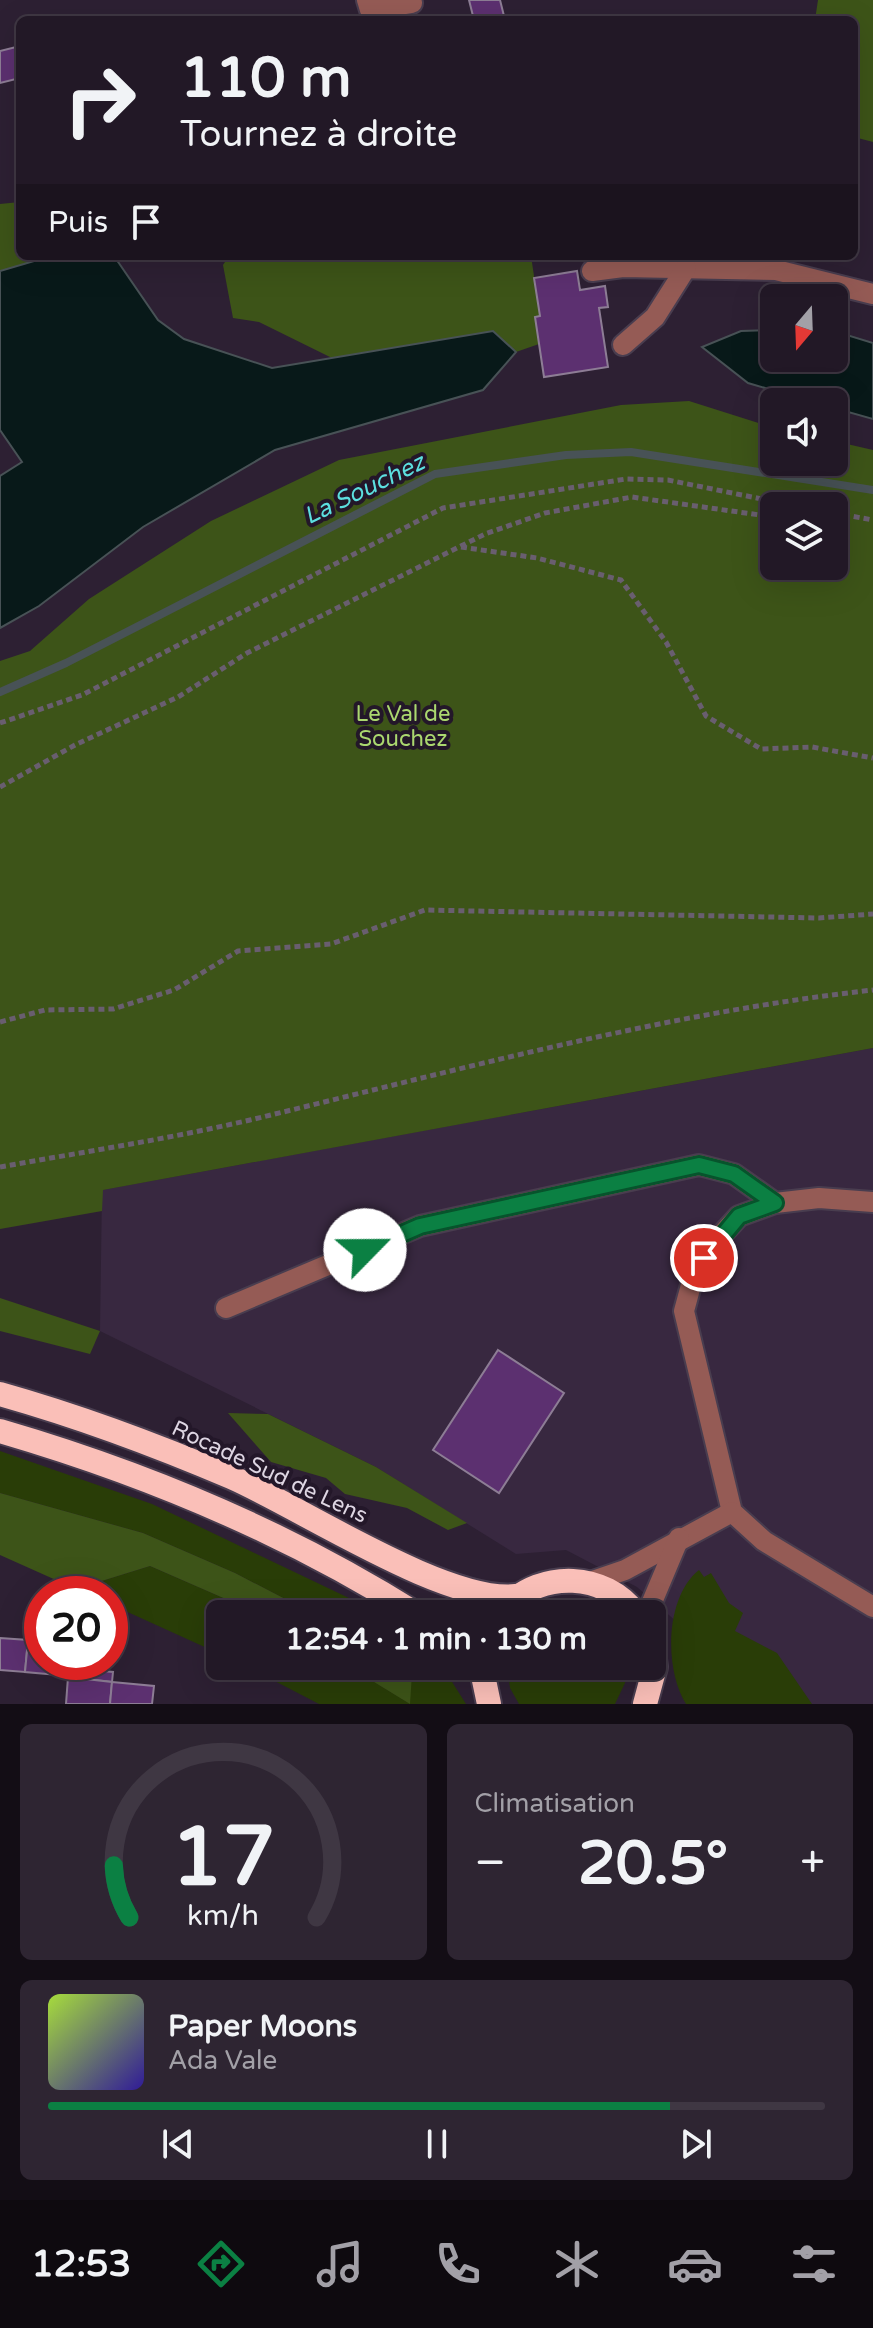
<!DOCTYPE html>
<html lang="fr">
<head>
<meta charset="utf-8">
<style>
	body { margin:0; font-family:"Varela Round",sans-serif; background:#2e2532; color:#f1f3f6; height:100vh; display:flex; flex-direction:column; font-size:30px; white-space:nowrap }
	* { box-sizing:border-box; margin:0 }
	p { font-size:26px; color:#a2a0a7 }
	.icon { flex:none; width:44px; height:44px; fill:none; stroke:currentColor; stroke-width:2; stroke-linecap:round; stroke-linejoin:round }
	.map { position:relative; height:1704px; overflow:hidden }
	.side { display:flex; flex-direction:column; gap:20px; padding:20px; background:#130d15; flex:1 }
	.side>* { flex:none }
	.top-card { position:absolute; left:16px; top:16px; width:842px; height:244px; border-radius:12px; box-shadow:0 8px 32px #0002,0 0 0 2px #3f3743; background:#221826; color:#f1f3f6; overflow:hidden }
	.needle { width:52px; rotate:199deg }
	.buttons { position:absolute; left:760px; top:284px; display:grid; gap:16px }
	.buttons a { display:grid; place-items:center; width:88px; height:88px; border-radius:12px; background:#221826; box-shadow:0 8px 32px #0002,0 0 0 2px #3f3743; font-size:40px }
	.speed { position:absolute; left:24px; top:1576px; display:flex; gap:16px; font-size:40px; font-weight:700; text-align:center }
	.speed>* { display:grid; place-content:center; width:104px; height:104px; border-radius:50%; background:#221826; box-shadow:0 8px 32px #0002,0 0 0 2px #3f3743; line-height:1 }
	.speed .limit { border:12px solid #d22; background:#fff; color:#111 }
	.pin { position:absolute; display:grid; place-items:center; width:68px; height:68px; color:#fff; margin:-34px; border:4px solid #fff; border-radius:50%; box-shadow:0 2px 8px #0007 }
	.me { position:absolute; width:88px; margin:-44px; rotate:67deg; stroke-linejoin:round; filter:drop-shadow(0 0 6px #0008) }
	.turn { display:flex; align-items:center; gap:28px; height:168px; padding:0 32px; font-size:36px }
	.turn .icon { width:104px; height:104px; stroke-width:2.5 }
	.turn b { display:block; font-size:56px; line-height:68px }
	.then { display:flex; align-items:center; height:76px; padding:0 32px; background:#0003; gap:16px; font-size:30px }
	.big { font-size:60px; font-weight:700; line-height:1.1 }
	.side .card { flex:1; display:flex; flex-direction:column; justify-content:center; gap:12px; min-width:0; padding:0 28px; border-radius:12px; background:#2e2532 }
	.side .dial { align-items:center; gap:0 }
	.dial svg { height:208px; overflow:visible; fill:none; stroke:#3f3743; stroke-width:7; stroke-linecap:round; text-anchor:middle }
	.dial text { fill:#f1f3f6; stroke:none }
	.song { display:flex; align-items:center; gap:24px }
	.cover { width:96px; height:96px; border-radius:12px; background:linear-gradient(135deg,hsl(80 70% 55%),hsl(250 70% 35%)) }
	.played { height:8px; border-radius:4px; background:linear-gradient(90deg,#0b8043 80%,#3f3743 80%) }
	.keys { display:flex; justify-content:space-around; direction:ltr }
	.heat { display:flex; justify-content:space-between; align-items:center; font-size:44px; direction:ltr }
	.side .tiles { flex:1; display:grid; gap:20px; grid-template-columns:1fr 1fr }
	.card:last-child { grid-column:span 2 }
	.trip { position:absolute; left:206px; top:1600px; width:460px; height:80px; border-radius:12px; background:#221826; box-shadow:0 8px 32px #0002,0 0 0 2px #3f3743; font-weight:700; line-height:80px; text-align:center }
	.tabs { display:flex; height:128px; justify-content:space-around; align-items:center; background:#0e0a0f; color:#a2a0a7 }
	.tabs .icon { width:56px; height:56px }
	.tabs .on { color:#0b8043 }
	.tabs b { font-size:36px; color:#f1f3f6 }
	.map>svg:first-child { display:block }
	.built { fill:#382840 }
	.green { fill:#293d07 }
	.forest { fill:#3d5418; fill-rule:evenodd }
	.water { fill:#081919; stroke:#485256; stroke-width:2 }
	.lines { fill:none; stroke-linecap:round; stroke-linejoin:round }
	.stream { stroke:#485256; stroke-width:8 }
	.building { fill:#5c3070; stroke:#8d7d95; stroke-width:2 }
	.minor-casing { stroke:#493d4f; stroke-width:24 }
	.highway-casing { stroke:#493d4f; stroke-width:28 }
	.path { stroke:#695e6f; stroke-width:5; stroke-dasharray:6 4; stroke-linecap:butt }
	.minor { stroke:#955b55; stroke-width:20 }
	.highway { stroke:#fabfb8; stroke-width:24 }
	.route-casing { stroke:#07532c; stroke-width:20 }
	.route { stroke:#0b8043; stroke-width:14 }
	.labels { text-anchor:middle; stroke-width:8; stroke-linejoin:round; paint-order:stroke }
	.park-label { font-size:22px; fill:#abd86f; stroke:#231729 }
	.street-label { font-size:22px; fill:#ded6e3; stroke:#231729 }
	.water-label { font-size:24px; font-style:italic; fill:#5cdfdf; stroke:#231729 }
</style>
</head>
<body>
<div class="map">
<svg width="873" height="1704" viewBox="0 0 873 1704">
	<rect width="100%" height="100%" fill="#2d2033"/>
	<path class="built" d="M 873,1048 L 873,1704 L 756,1704 L 678,1623 L 637,1587 L 566,1550 L 516,1554 L 376,1467 L 100,1331 L 102,1190 Z"/>
	<g class="green">
		<path d="M 0,1451 L 152,1504 L 351,1599 L 362,1614 L 314,1614 L 235,1573 L 143,1533 L 0,1493 Z"/>
		<path d="M 150,1566 L 260,1614 L 220,1614 L 220,1654 L 110,1604 L 110,1594 L 86,1594 L 76,1589 Z"/>
		<path d="M 699,1570 L 704,1577 L 711,1573 L 729,1603 L 743,1613 L 735,1631 L 777,1653 L 812,1704 L 686,1704 C 664,1669 665,1597 699,1570 Z"/>
		<path d="M 246,1666 L 348,1666 L 409,1703 L 412,1674 L 399,1666 L 442,1666 L 466,1704 L 319,1704 Z"/>
		<path d="M 507,1666 L 627,1666 L 625,1683 L 615,1704 L 519,1704 L 510,1688 Z"/>
	</g>
	<g class="forest">
		<path d="M 818,0 L 873,0 L 873,142 L 854,137 L 854,20 L 815,20 Z"/>
		<path d="M 20,202 L 20,256 L 51,256 L 0,271 L 0,204 Z"/>
		<path d="M 229,256 L 531,256 L 540,316 L 539,344 L 516,352 L 493,331 L 332,358 L 259,322 L 233,318 L 223,265 Z"/>
		<path d="M 689,401 L 774,428 L 774,462 L 834,462 L 834,441 L 873,450 L 873,1048 L 103,1190 L 102,1211 L 0,1229 L 0,661 L 30,651 L 89,599 L 211,521 L 339,460 L 621,405 ZM 834,506 L 834,566 L 774,566 L 774,506 Z"/>
		<path d="M 0,1298 L 100,1331 L 90,1354 L 0,1331 Z"/>
		<path d="M 228,1413 L 268,1414 L 376,1467 L 467,1523 L 448,1530 L 407,1508 L 345,1494 L 326,1478 L 271,1462 Z"/>
		<path d="M 0,1493 L 143,1533 L 235,1573 L 314,1614 L 260,1614 L 150,1566 L 76,1589 L 0,1555 Z"/>
		<path d="M 348,1666 L 399,1666 L 412,1674 L 410,1704 Z"/>
	</g>
	<g class="water">
		<path d="M 51,256 L 114,256 L 158,320 L 184,339 L 272,368 L 493,331 L 516,352 L 483,390 L 275,450 L 143,527 L 39,606 L 0,628 L 0,476 L 22,462 L 0,430 L 0,271 Z"/>
		<path d="M 774,330 L 774,358 L 834,358 L 834,331 L 873,343 L 873,419 L 834,408 L 834,402 L 813,402 L 748,383 L 702,347 L 741,331 Z"/>
	</g>
	<g class="lines">
		<path class="stream" d="M 0,692 L 66,663 L 435,474 L 566,455 L 631,452 L 873,490"/>
	</g>
	<g class="building">
		<path d="M 469,0 L 500,0 L 505,20 L 474,20 Z"/>
		<path d="M 20,46 L 20,78 L 0,83 L 0,51 Z"/>
		<path d="M 577,271 L 580,290 L 605,286 L 608,307 L 599,308 L 608,367 L 544,377 L 535,317 L 540,316 L 534,278 Z"/>
		<path d="M 498,1350 L 564,1393 L 499,1493 L 433,1450 Z"/>
		<path d="M 0,1638 L 28,1640 L 25,1672 L 0,1670 Z"/>
		<path d="M 28,1640 L 42,1642 L 42,1662 L 70,1662 L 69,1676 L 25,1672 Z"/>
		<path d="M 69,1668 L 113,1672 L 112,1682 L 68,1677 Z"/>
		<path d="M 68,1677 L 112,1682 L 110,1704 L 66,1704 Z"/>
		<path d="M 112,1682 L 154,1686 L 152,1704 L 110,1704 Z"/>
	</g>
	<g class="lines">
		<g class="minor-casing">
			<g id="minor">
				<path d="M 367,0 L 370,10 L 412,3"/>
				<path d="M 592,271 L 623,267 L 776,270 L 873,294"/>
				<path d="M 623,345 L 655,317 L 686,268"/>
				<path d="M 873,1202 L 819,1198 L 775,1203 L 739,1216 L 714,1243 L 694,1274 L 684,1311 L 732,1512 L 764,1541 L 873,1607"/>
				<path d="M 226,1308 L 420,1226 L 699,1165 L 734,1174 L 775,1203"/>
				<path d="M 590,1582 L 625,1570 L 732,1512"/>
				<path d="M 647,1614 L 679,1538"/>
			</g>
		</g>
		<g class="highway-casing">
			<g id="highway">
				<path d="M 0,1394 C 78,1416 156,1445 231,1477 C 300,1507 446,1604 516,1596"/>
				<path d="M 0,1431 C 144,1473 289,1534 416,1614"/>
				<path d="M 506,1607 C 542,1570 605,1572 636,1614"/>
				<path d="M 481,1666 L 489,1704"/>
				<path d="M 645,1704 L 655,1667 L 652,1645"/>
			</g>
		</g>
		<g class="path">
			<path d="M 834,513 L 873,520"/>
			<path d="M 461,547 L 537,558 L 621,580 L 666,642 L 706,716 L 761,749 L 812,747 L 873,758"/>
			<path d="M 0,723 L 82,695 L 443,508 L 626,479 L 668,480 L 796,506"/>
			<path d="M 0,787 L 75,745 L 178,697 L 247,653 L 485,534 L 545,513 L 632,497 L 774,517"/>
			<path d="M 0,1022 L 45,1010 L 113,1009 L 174,990 L 238,951 L 331,944 L 425,910 L 819,918 L 873,914"/>
			<path d="M 0,1167 C 83,1152 168,1139 250,1120 C 455,1071 664,1013 873,990"/>
		</g>
		<use href="#minor" class="minor"/>
		<use href="#highway" class="highway"/>
	</g>
	<g class="lines">
		<g class="route-casing">
			<path id="route" d="M 365,1250 L 420,1226 L 699,1165 L 734,1174 L 775,1203 L 739,1216 L 704,1258"/>
		</g>
		<use href="#route" class="route"/>
	</g>
	<g class="labels">
		<g class="park-label">
			<text x="403" y="721">Le Val de<tspan x="403" dy="25">Souchez</tspan></text>
		</g>
		<g class="street-label">
			<text transform="translate(270 1471) rotate(25)" y="8">Rocade Sud de Lens</text>
		</g>
		<g class="water-label">
			<text transform="translate(364 489) rotate(-26)" y="8">La Souchez</text>
		</g>
	</g>
</svg>
<div class="buttons">
<a><svg class="needle" viewBox="-14 -14 28 28"><path d="M0-13l5 13h-10z" fill="#e53935"/><path d="M0 13l5-13h-10z" fill="#a2a0a7"/></svg></a>
<a><svg class="icon" aria-label="sound" viewBox="0 0 24 24"><path d="M4 9h4l5-4v14l-5-4H4zM17 9q2 3 0 6"/></svg></a>
<a><svg class="icon" aria-label="layers" viewBox="0 0 24 24"><path d="M12 4l9 5-9 5-9-5zM3 14l9 5 9-5"/></svg></a>
</div>
<div class="speed"><div class="limit">20</div></div>
<div class="pin" style="left:704px;top:1258px;background:#d93025"><svg class="icon" aria-label="arrive" viewBox="0 0 24 24"><path d="M6 21V4h12l-3 4 3 4H6"/></svg></div>
<svg class="me" style="left:365px;top:1250px" viewBox="-20 -20 40 40"><circle r="19" fill="#fff"/><path d="M0-13L10 11 0 6-10 11z" fill="#0b8043"/></svg>
<div class="trip">12:54 · 1 min · 130 m</div>
<div class="top-card">
<div class="turn"><svg class="icon" aria-label="right" viewBox="0 0 24 24"><path d="M7 20v-9h11M14 6l5 5-5 5"/></svg><div><b>110 m</b>Tournez à droite</div></div>
<div class="then">Puis<svg class="icon" aria-label="arrive" viewBox="0 0 24 24"><path d="M6 21V4h12l-3 4 3 4H6"/></svg></div>
</div>
</div>
<section class="side">
<div class="tiles">
<div class="card dial"><svg viewBox="0 0 100 80">
<path d="M14 69A42 42 0 1 1 86 69"/>
<path d="M14 69A42 42 0 0 1 8 49" stroke="#0b8043"/>
<text x="50" y="56" font-size="32" font-weight="700">17</text>
<text x="50" y="72" font-size="11">km/h</text>
</svg></div>
<div class="card"><p>Climatisation</p>
<div class="heat"><a>−</a><b class="big">20.5°</b><a>+</a></div>
</div>
<div class="card">
<div class="song"><i class="cover"></i><div><b>Paper Moons</b><p>Ada Vale</p></div></div>
<div class="played"></div>
<div class="keys"><svg class="icon" aria-label="previous" viewBox="0 0 24 24"><path d="M18 5L8 12l10 7zM5 5v14"/></svg><svg class="icon" aria-label="pause" viewBox="0 0 24 24"><path d="M8 5v14M16 5v14"/></svg><svg class="icon" aria-label="next" viewBox="0 0 24 24"><path d="M6 5l10 7-10 7zM19 5v14"/></svg></div>
</div>
</div>
</section>
<nav class="tabs">
<b>12:53</b>
<svg class="icon on" aria-label="directions" viewBox="0 0 24 24"><path d="M12 3l9 9-9 9-9-9zM9 14v-3h6M13 9l2 2-2 2"/></svg>
<svg class="icon" aria-label="music" viewBox="0 0 24 24"><path d="M9 18V5l10-2v13"/><circle cx="6" cy="18" r="3"/><circle cx="16" cy="16" r="3"/></svg>
<svg class="icon" aria-label="phone" viewBox="0 0 24 24"><path d="M5 4h4l2 5-3 2q2 4 5 5l2-3 5 2v4C11 20 4 13 5 4z"/></svg>
<svg class="icon" aria-label="climate" viewBox="0 0 24 24"><path d="M12 3v18M4 7l16 10M4 17L20 7"/></svg>
<svg class="icon" aria-label="car" viewBox="0 0 24 24"><path d="M5 17H2v-5l4-1 3-4h7l3 4 3 1v5h-3M9 17h6M6 11h13"/><circle cx="7" cy="17" r="2"/><circle cx="17" cy="17" r="2"/></svg>
<svg class="icon" aria-label="filters" viewBox="0 0 24 24"><path d="M4 7h16M4 17h16"/><circle cx="9" cy="7" r="2"/><circle cx="15" cy="17" r="2"/></svg>
</nav>
</body>
</html>
